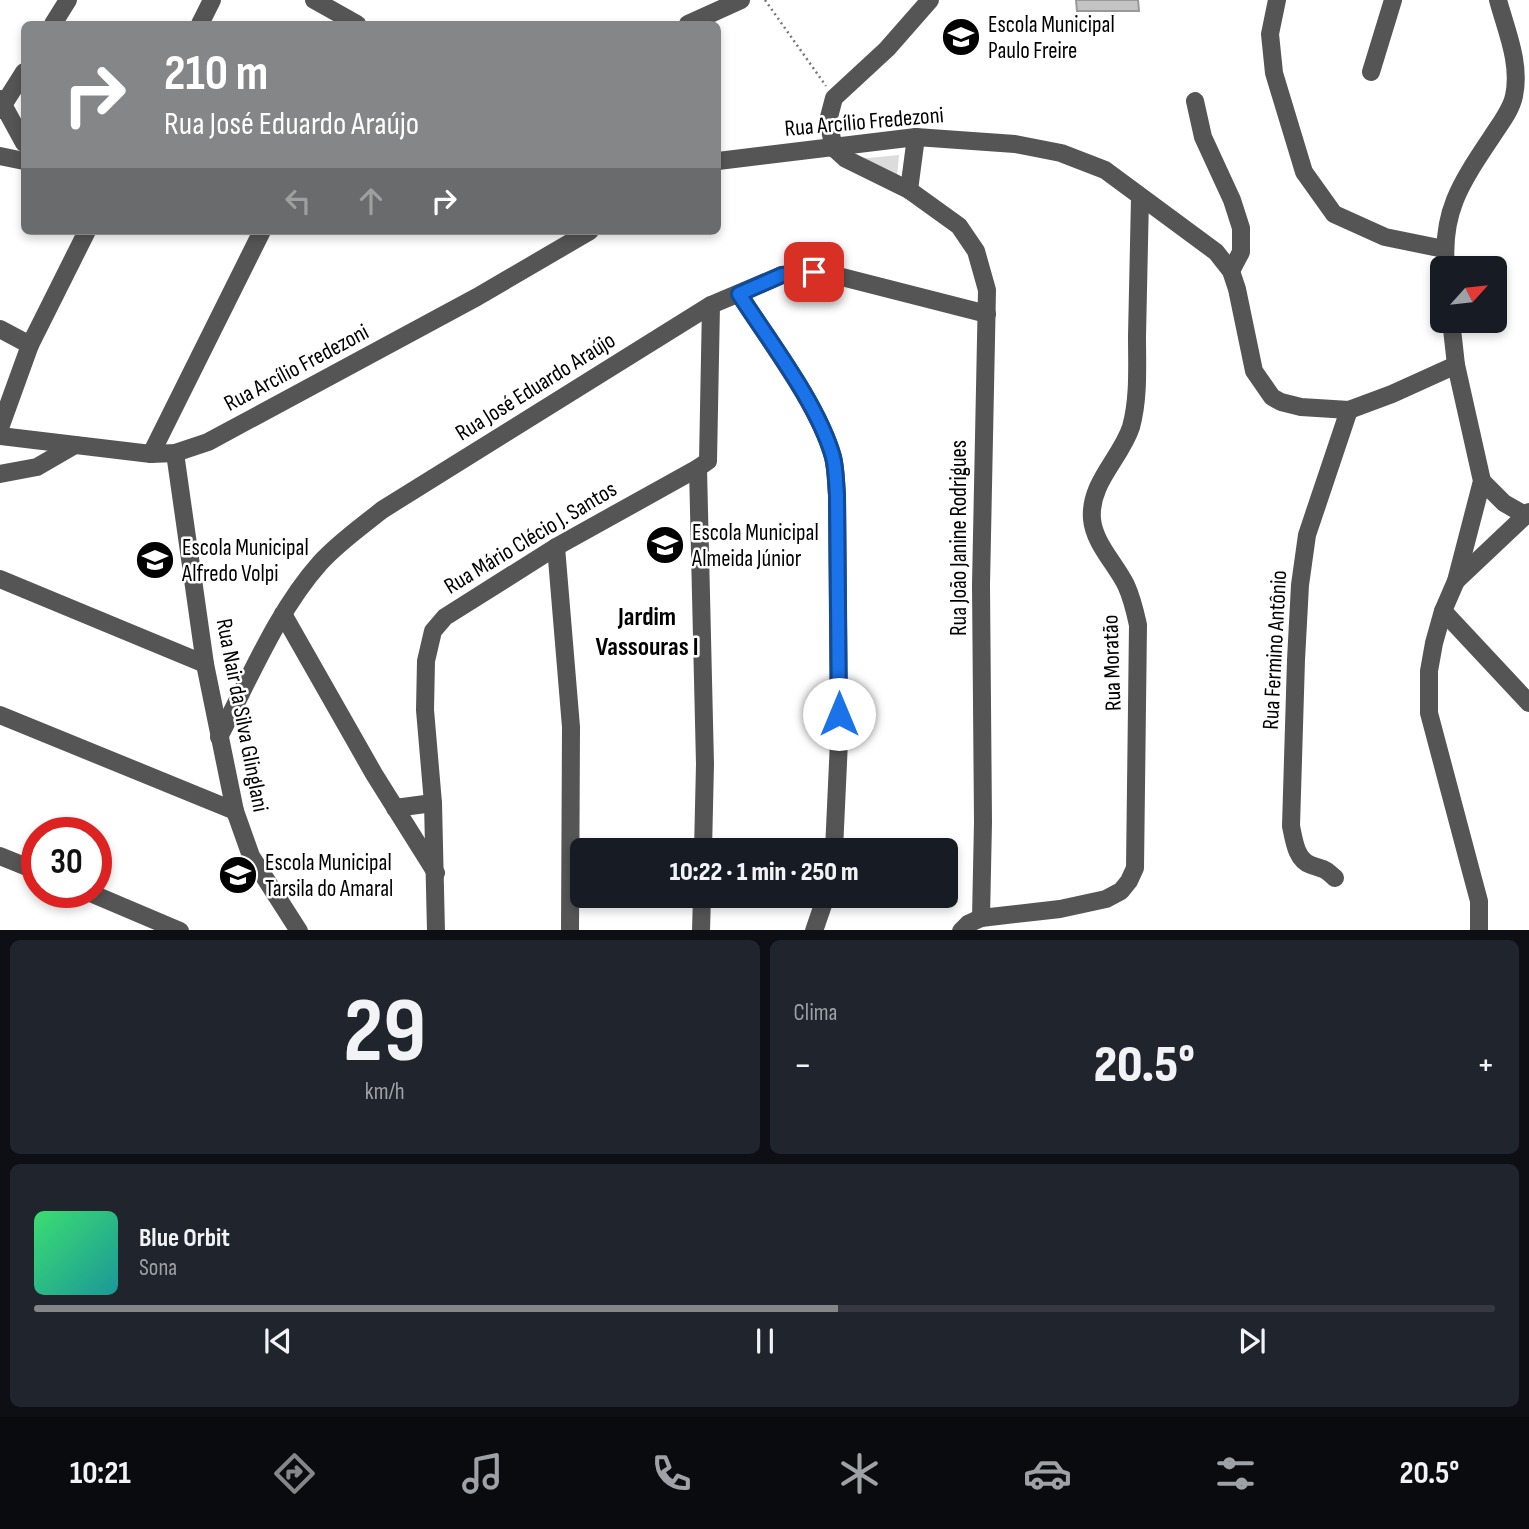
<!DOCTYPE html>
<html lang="pt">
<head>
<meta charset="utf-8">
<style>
	body { margin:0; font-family:"Sofia Sans Condensed",sans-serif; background:#20242c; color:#f1f3f6; height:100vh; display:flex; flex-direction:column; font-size:26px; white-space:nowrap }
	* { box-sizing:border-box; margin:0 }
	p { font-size:23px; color:#9ea1a6 }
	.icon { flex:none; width:38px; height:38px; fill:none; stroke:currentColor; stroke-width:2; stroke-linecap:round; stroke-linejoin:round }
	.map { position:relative; height:930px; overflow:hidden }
	.panel { display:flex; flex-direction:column; gap:10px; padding:10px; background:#0d0f14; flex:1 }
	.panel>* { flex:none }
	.banner { position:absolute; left:21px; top:21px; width:700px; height:214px; border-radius:10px; box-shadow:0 4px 10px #0003; background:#858687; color:#fff; overflow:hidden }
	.needle { width:46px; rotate:63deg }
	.tools { position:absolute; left:1430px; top:256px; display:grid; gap:14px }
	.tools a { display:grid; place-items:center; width:77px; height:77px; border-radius:10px; background:#171b24; box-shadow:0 4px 10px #0003; font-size:35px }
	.speed { position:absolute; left:21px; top:817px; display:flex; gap:14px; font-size:35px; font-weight:700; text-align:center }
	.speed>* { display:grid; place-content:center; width:91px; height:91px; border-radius:50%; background:#171b24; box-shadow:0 4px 10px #0003; line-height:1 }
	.speed .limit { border:10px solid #d22; background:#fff; color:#111 }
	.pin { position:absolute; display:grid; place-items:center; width:60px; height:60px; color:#fff; margin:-30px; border-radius:14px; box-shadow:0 4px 10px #0006 }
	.me { position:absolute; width:77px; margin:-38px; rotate:0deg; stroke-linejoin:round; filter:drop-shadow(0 0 5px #0008) }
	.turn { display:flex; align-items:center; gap:24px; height:147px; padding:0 28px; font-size:32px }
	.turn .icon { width:91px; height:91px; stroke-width:2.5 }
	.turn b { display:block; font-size:49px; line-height:60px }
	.lanes { display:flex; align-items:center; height:66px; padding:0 28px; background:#0003; justify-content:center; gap:35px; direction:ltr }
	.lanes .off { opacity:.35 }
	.big { font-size:52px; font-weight:800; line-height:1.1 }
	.panel .widget { flex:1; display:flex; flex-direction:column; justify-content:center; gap:10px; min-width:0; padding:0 24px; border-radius:10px; background:#20242c }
	.panel .dial { align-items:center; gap:0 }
	.dial b { font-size:91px; line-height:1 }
	.song { display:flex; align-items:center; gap:21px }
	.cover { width:84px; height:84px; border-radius:10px; background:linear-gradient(135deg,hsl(140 70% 55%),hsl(180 70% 35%)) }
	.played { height:7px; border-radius:4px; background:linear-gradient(90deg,#858687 55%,#363941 55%) }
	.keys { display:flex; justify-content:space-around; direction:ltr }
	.heat { display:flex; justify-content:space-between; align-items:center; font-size:38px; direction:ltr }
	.panel .tiles { flex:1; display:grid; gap:10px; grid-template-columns:1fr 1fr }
	.widget:last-child { grid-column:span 2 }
	.trip { position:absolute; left:570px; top:838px; width:388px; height:70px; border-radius:10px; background:#171b24; box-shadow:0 4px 10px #0003; font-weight:800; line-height:70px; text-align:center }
	.tabs { display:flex; height:112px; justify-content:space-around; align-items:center; background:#090b0e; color:#9ea1a6 }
	.tabs .icon { width:49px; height:49px }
	.tabs .on { color:#858687 }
	.tabs b { font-size:32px; color:#f1f3f6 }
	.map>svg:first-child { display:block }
	.green { fill:#dcdcdc }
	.building { fill:#c4c4c4; stroke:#999; stroke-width:2 }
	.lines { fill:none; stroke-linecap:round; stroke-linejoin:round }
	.path { stroke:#777; stroke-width:2.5; stroke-dasharray:2 3.5; stroke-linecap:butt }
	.minor { stroke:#555; stroke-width:18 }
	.route-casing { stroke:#114b97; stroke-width:18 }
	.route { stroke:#1a73e8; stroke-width:12 }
	.labels { text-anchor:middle; stroke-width:5; stroke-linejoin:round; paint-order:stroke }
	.poi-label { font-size:23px; fill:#000; stroke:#fff; text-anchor:start }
	.street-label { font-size:23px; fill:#000; stroke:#fff }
	.quarter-label { font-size:26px; font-weight:bold; fill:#000; stroke:#fff }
</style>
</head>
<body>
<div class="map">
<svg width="1529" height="931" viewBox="0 0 1529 931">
	<rect width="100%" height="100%" fill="#fff"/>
	<path class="green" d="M 899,155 L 897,177 L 857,159 Z"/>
	<path class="building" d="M 1076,0 L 1138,0 L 1139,11 L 1077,11 Z"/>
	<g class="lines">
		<path class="path" d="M 765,0 L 826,86"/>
		<g class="minor">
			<path d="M 314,0 L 357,24"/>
			<path d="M 930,0 L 887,49 L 834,98 L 829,117 L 830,130 L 834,148 L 846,159 L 909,190 L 959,226 L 976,251 L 987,290 L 981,585 L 983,822 L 981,918"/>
			<path d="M 1277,0 L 1270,34 L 1274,73 L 1304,172 L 1334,214 L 1385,237 L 1444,249"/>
			<path d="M 53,24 L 68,0"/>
			<path d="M 200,24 L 212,0"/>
			<path d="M 688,24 L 741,0"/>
			<path d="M 1371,72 L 1393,0"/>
			<path d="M 0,99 L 24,143"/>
			<path d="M 1195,101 L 1203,137 L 1232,200 L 1241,228 L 1241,252 L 1231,271"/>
			<path d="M 0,110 L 24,72"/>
			<path d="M 0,156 L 24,161"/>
			<path d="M 718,161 L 916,137 L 1015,144 L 1061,153 L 1105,170 L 1216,252 L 1231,271 L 1237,289 L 1254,371 L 1272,397 L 1281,402 L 1301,407 L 1349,410 L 1392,394 L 1456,365 L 1451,320"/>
			<path d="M 909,190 L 916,137"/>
			<path d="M 1446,268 C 1441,212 1461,183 1491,138 C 1499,125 1511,111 1514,96 C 1521,63 1506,30 1498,0"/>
			<path d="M 739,294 C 769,341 818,404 833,457 C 836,469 836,483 837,495 L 839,741 L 834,850"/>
			<path d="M 0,329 L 30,345"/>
			<path d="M 1456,365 L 1482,481 L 1456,581 L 1443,611 L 1434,643 L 1429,671 L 1429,713 L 1472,875 L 1479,901 L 1479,931"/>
			<path d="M 0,428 L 30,345 L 87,231"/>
			<path d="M 0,436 L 151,454 L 175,453 L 208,442 L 477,297 L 590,231"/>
			<path d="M 175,453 L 205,664 L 235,811 L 251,856 L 299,931"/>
			<path d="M 151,454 L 262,231"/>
			<path d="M 0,474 L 37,467 L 75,445"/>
			<path d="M 1482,481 L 1504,503 L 1525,515"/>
			<path d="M 556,547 L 571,727 L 570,931"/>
			<path d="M 0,579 L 205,664"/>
			<path d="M 1456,581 L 1529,512"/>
			<path d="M 1443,611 L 1529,703"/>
			<path d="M 283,614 L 374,774 L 436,873"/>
			<path d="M 0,715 L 235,811"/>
			<path d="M 219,737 C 249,680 277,611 320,563 C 338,543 361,527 382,510 L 711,305 L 782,275 L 814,272 L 838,276 L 987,314"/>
			<path d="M 395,808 L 433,803"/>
			<path d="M 703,850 L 705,764 L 698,468 L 708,461 L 711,305"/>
			<path d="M 0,856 L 37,871"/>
			<path d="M 1335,878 C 1323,867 1325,870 1311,865 C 1296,860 1294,840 1291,826 L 1296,660 L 1300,585 L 1307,535 L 1349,410"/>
			<path d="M 88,892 L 180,931"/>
			<path d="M 436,931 L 433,803 L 425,710 L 426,661 L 433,631 L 445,617 L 556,547 L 698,468"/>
			<path d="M 701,931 L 702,896"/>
			<path d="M 814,931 L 826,896"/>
			<path d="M 961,931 L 968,924 L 981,918 L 1060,909 L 1106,899 L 1121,891 L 1129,881 L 1135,868 L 1138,625 C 1135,611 1132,598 1126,585 C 1115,563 1094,543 1092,519 C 1089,483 1121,458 1131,427 C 1139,398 1137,366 1137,336 C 1138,290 1139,244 1140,198"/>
		</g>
	</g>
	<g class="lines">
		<g class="route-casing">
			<path id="route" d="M 814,272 L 782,275 L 739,294 C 770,342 818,404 833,457 C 836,469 836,483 837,495 L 839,714"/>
		</g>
		<use href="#route" class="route"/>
	</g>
	<defs>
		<g id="school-disc" transform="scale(2.0125)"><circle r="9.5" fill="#000" stroke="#fff"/><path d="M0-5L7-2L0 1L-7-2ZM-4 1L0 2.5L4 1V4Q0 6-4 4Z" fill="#fff"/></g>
	</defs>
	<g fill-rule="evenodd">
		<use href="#school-disc" x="961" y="37"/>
		<use href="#school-disc" x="665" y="545"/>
		<use href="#school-disc" x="155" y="560"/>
		<use href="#school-disc" x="238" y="875"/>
	</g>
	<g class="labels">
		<g class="poi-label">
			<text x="988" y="32">Escola Municipal<tspan x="988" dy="26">Paulo Freire</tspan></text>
			<text x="692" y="540">Escola Municipal<tspan x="692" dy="26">Almeida Júnior</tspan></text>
			<text x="182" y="555">Escola Municipal<tspan x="182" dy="26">Alfredo Volpi</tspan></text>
			<text x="265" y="870">Escola Municipal<tspan x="265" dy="26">Tarsila do Amaral</tspan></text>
		</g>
		<g class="street-label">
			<text transform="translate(864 121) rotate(-5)" y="8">Rua Arcílio Fredezoni</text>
			<text transform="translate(296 367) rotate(-28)" y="8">Rua Arcílio Fredezoni</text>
			<text transform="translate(535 386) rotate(-32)" y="8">Rua José Eduardo Araújo</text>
			<text transform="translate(530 537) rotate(-31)" y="8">Rua Mário Clécio J. Santos</text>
			<text transform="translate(958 538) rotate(-90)" y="8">Rua João Janine Rodrigues</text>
			<text transform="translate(1274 650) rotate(-87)" y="8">Rua Fermino Antônio</text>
			<text transform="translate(1111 663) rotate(-92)" y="8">Rua Moratão</text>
			<text transform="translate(243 715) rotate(79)" y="8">Rua Nair da Silva Glinglani</text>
		</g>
		<g class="quarter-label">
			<text x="647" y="625">Jardim<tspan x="647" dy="30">Vassouras I</tspan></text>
		</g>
	</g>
</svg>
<div class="tools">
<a><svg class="needle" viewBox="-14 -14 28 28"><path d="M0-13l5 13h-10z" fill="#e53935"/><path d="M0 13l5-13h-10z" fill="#9ea1a6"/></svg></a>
</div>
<div class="speed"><div class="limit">30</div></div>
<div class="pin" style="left:814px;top:272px;background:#d93025"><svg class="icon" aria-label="arrive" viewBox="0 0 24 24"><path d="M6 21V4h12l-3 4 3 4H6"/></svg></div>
<svg class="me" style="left:839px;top:714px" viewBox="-20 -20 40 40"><circle r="19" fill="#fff"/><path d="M0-13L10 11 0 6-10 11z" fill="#1a73e8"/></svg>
<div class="trip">10:22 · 1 min · 250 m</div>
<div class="banner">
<div class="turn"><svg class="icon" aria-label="right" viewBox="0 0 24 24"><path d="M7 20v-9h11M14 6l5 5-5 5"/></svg><div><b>210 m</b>Rua José Eduardo Araújo</div></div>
<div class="lanes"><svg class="icon off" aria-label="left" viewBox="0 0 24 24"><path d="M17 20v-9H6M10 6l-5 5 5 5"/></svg><svg class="icon off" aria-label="ahead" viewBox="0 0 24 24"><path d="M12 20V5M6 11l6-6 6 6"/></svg><svg class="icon" aria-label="right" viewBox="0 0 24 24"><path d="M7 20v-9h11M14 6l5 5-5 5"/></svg></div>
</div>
</div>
<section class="panel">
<div class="tiles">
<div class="widget dial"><b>29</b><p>km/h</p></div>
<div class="widget"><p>Clima</p>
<div class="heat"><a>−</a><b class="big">20.5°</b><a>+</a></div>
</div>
<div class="widget">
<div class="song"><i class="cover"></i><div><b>Blue Orbit</b><p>Sona</p></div></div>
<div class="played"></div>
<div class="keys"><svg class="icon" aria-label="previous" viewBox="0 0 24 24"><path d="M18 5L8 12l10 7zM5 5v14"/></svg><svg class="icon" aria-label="pause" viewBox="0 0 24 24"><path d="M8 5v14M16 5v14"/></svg><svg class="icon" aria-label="next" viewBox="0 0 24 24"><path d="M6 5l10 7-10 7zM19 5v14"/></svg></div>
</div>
</div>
</section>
<nav class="tabs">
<b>10:21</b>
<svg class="icon on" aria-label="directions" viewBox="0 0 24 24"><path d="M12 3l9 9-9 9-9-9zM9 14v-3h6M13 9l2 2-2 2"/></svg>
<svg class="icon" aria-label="music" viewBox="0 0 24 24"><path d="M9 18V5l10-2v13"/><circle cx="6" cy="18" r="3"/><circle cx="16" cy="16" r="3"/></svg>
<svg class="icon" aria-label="phone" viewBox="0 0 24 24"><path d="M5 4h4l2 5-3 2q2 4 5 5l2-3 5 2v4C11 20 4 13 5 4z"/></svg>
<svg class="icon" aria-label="climate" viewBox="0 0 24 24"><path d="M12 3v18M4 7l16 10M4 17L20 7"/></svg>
<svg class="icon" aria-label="car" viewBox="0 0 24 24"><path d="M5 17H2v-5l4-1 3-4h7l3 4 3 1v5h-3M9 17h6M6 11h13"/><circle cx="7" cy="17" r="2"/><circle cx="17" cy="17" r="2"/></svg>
<svg class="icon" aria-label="filters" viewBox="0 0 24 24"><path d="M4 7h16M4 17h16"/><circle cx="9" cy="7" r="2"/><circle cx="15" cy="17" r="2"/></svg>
<b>20.5°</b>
</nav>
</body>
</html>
